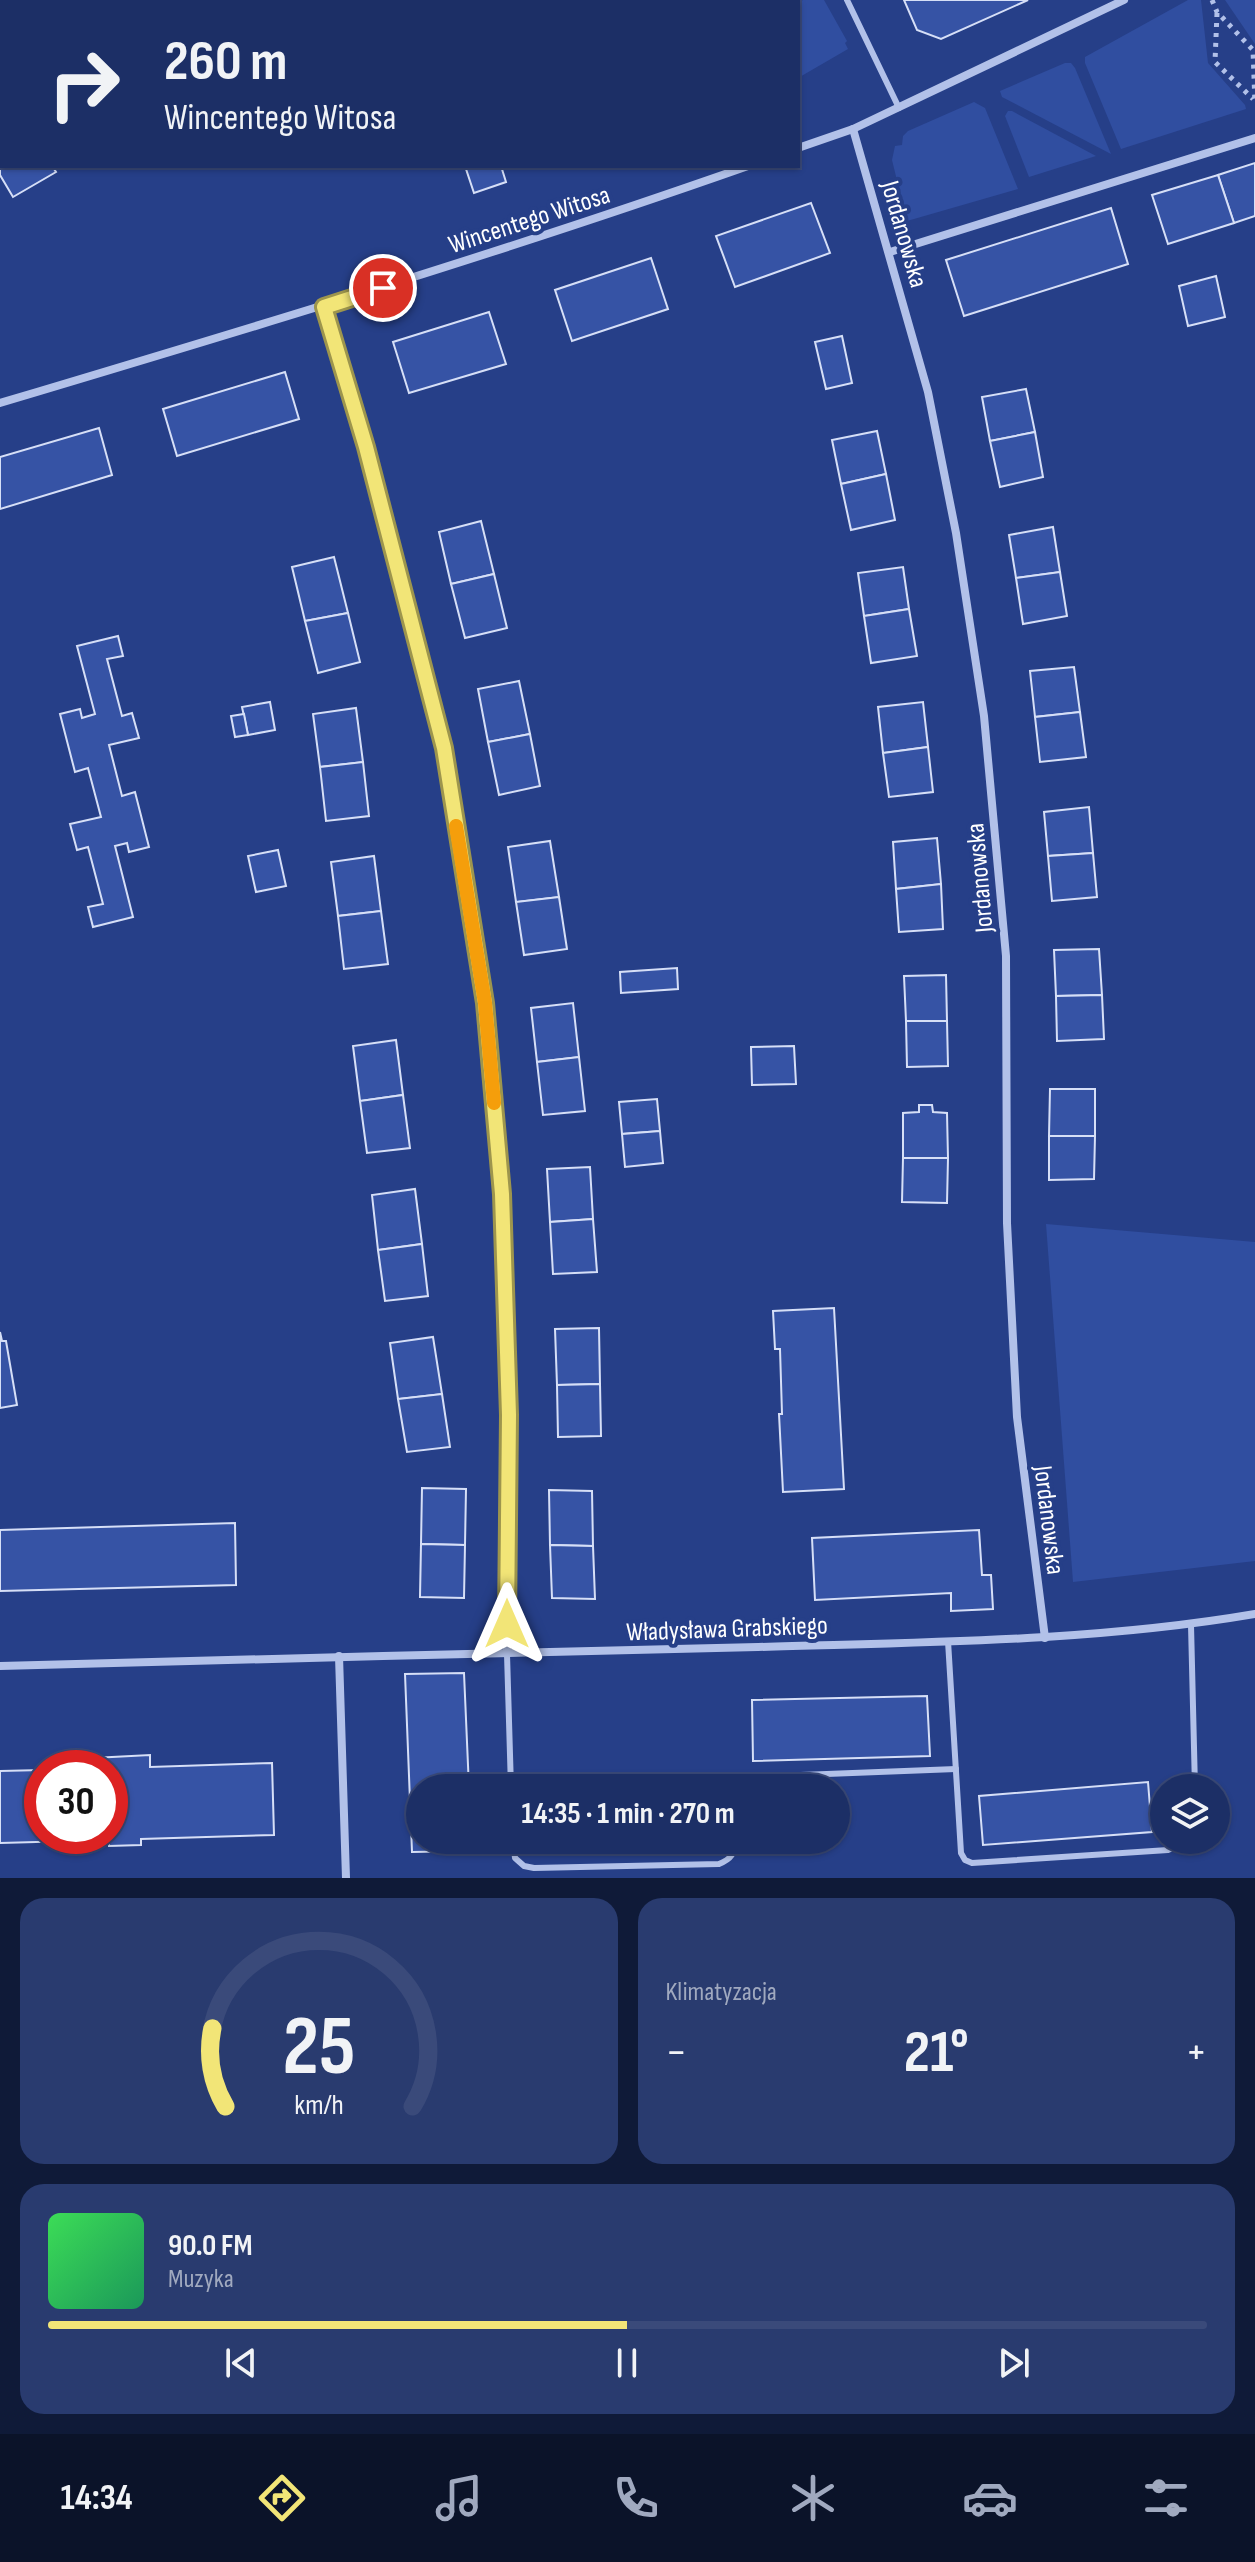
<!DOCTYPE html>
<html lang="pl">
<head>
<meta charset="utf-8">
<style>
	body { margin:0; font-family:"Sofia Sans Condensed",sans-serif; background:#293b6f; color:#f1f3f6; height:100vh; display:flex; flex-direction:column; font-size:30px; white-space:nowrap }
	* { box-sizing:border-box; margin:0 }
	p { font-size:26px; color:#a0a9bf }
	.icon { flex:none; width:44px; height:44px; fill:none; stroke:currentColor; stroke-width:2; stroke-linecap:round; stroke-linejoin:round }
	.map { position:relative; height:1878px; overflow:hidden }
	.panel { display:flex; flex-direction:column; gap:20px; padding:20px; background:#0f1a38; flex:1 }
	.panel>* { flex:none }
	.top-card { position:absolute; left:0px; top:0px; width:800px; height:168px; box-shadow:0 2px 6px #0004,0 0 0 2px #3a4a7a; background:#1c2f66; color:#f1f3f6; overflow:hidden }
	.tools { position:absolute; left:1150px; top:1774px; display:grid; gap:16px }
	.tools a { display:grid; place-items:center; width:80px; height:80px; border-radius:50%; background:#1c2f66; box-shadow:0 2px 6px #0004,0 0 0 2px #3a4a7a; font-size:40px }
	.speed { position:absolute; left:24px; top:1750px; display:flex; gap:16px; font-size:40px; font-weight:700; text-align:center }
	.speed>* { display:grid; place-content:center; width:104px; height:104px; border-radius:50%; background:#1c2f66; box-shadow:0 2px 6px #0004,0 0 0 2px #3a4a7a; line-height:1 }
	.speed .limit { border:12px solid #d22; background:#fff; color:#111 }
	.pin { position:absolute; display:grid; place-items:center; width:68px; height:68px; color:#fff; margin:-34px; border:4px solid #fff; border-radius:50%; box-shadow:0 2px 8px #0007 }
	.me { position:absolute; width:88px; margin:-44px; rotate:0deg; stroke-linejoin:round; filter:drop-shadow(0 0 6px #0008) }
	.turn { display:flex; align-items:center; gap:28px; height:168px; padding:0 32px; font-size:36px }
	.turn .icon { width:104px; height:104px; stroke-width:2.5 }
	.turn b { display:block; font-size:56px; line-height:68px }
	.big { font-size:60px; font-weight:700; line-height:1.1 }
	.panel .widget { flex:1; display:flex; flex-direction:column; justify-content:center; gap:12px; min-width:0; padding:0 28px; border-radius:24px; background:#293b6f }
	.panel .dial { align-items:center; gap:0 }
	.dial svg { height:208px; overflow:visible; fill:none; stroke:#3a4a7a; stroke-width:7; stroke-linecap:round; text-anchor:middle }
	.dial text { fill:#f1f3f6; stroke:none }
	.song { display:flex; align-items:center; gap:24px }
	.cover { width:96px; height:96px; border-radius:12px; background:linear-gradient(135deg,hsl(130 70% 55%),hsl(150 70% 35%)) }
	.played { height:8px; border-radius:4px; background:linear-gradient(90deg,#f2e577 50%,#3a4a7a 50%) }
	.keys { display:flex; justify-content:space-around; direction:ltr }
	.heat { display:flex; justify-content:space-between; align-items:center; font-size:44px; direction:ltr }
	.panel .tiles { flex:1; display:grid; gap:20px; grid-template-columns:1fr 1fr }
	.widget:last-child { grid-column:span 2 }
	.trip { position:absolute; left:406px; top:1774px; width:444px; height:80px; border-radius:40px; background:#1c2f66; box-shadow:0 2px 6px #0004,0 0 0 2px #3a4a7a; font-weight:700; line-height:80px; text-align:center }
	.tabs { display:flex; height:128px; justify-content:space-around; align-items:center; background:#0b1329; color:#a0a9bf }
	.tabs .icon { width:56px; height:56px }
	.tabs .current { color:#f2e577 }
	.tabs b { font-size:36px; color:#f1f3f6 }
	.map>svg:first-child { display:block }
	.green { fill:#304ea0 }
	.building { fill:#3653a5; stroke:#d6dff7; stroke-width:2 }
	.lines { fill:none; stroke-linecap:round; stroke-linejoin:round }
	.path { stroke:#b2c1e9; stroke-width:5; stroke-dasharray:4 6; stroke-linecap:butt }
	.lane { stroke:#b2c1e9; stroke-width:6 }
	.street { stroke:#b2c1e9; stroke-width:8 }
	.route-casing { stroke:#9d954d; stroke-width:20 }
	.route { stroke:#f2e577; stroke-width:14 }
	.slow { stroke:#f59e0b; stroke-width:14 }
	.labels { text-anchor:middle; stroke-width:8; stroke-linejoin:round; paint-order:stroke }
	.street-label { font-size:26px; fill:#fff; stroke:#263f88 }
</style>
</head>
<body>
<div class="map">
<svg width="1255" height="1878" viewBox="0 0 1255 1878">
	<rect width="100%" height="100%" fill="#263f88"/>
	<g class="green">
		<path d="M 803,0 L 824,0 L 847,41 L 845,43 L 848,49 L 798,78 L 798,3 Z"/>
		<path d="M 1188,0 L 1201,0 L 1208,63 L 1245,105 L 1246,109 L 1121,149 L 1085,63 L 1085,57 Z"/>
		<path d="M 1225,0 L 1255,0 L 1255,44 Z"/>
		<path d="M 1065,63 L 1071,63 L 1075,68 L 1111,154 L 1002,97 L 1000,91 Z"/>
		<path d="M 974,102 L 985,108 L 1018,189 L 907,221 L 892,160 L 895,146 L 902,145 L 903,136 L 908,131 Z"/>
		<path d="M 1008,111 L 1012,111 L 1096,156 L 1029,177 L 1005,116 Z"/>
		<path d="M 1046,1224 L 1255,1242 L 1255,1561 L 1073,1582 Z"/>
	</g>
	<g class="building">
		<path d="M 904,0 L 1028,0 L 941,39 L 917,30 Z"/>
		<path d="M 1255,163 L 1255,216 L 1234,223 L 1218,175 Z"/>
		<path d="M 5,166 L 52,166 L 56,172 L 13,197 L 0,175 L 0,169 Z"/>
		<path d="M 465,166 L 501,166 L 506,182 L 474,193 Z"/>
		<path d="M 1218,175 L 1234,223 L 1168,244 L 1152,195 Z"/>
		<path d="M 811,203 L 830,253 L 735,287 L 716,236 Z"/>
		<path d="M 1111,208 L 1128,264 L 964,316 L 946,260 Z"/>
		<path d="M 651,258 L 668,309 L 572,341 L 555,290 Z"/>
		<path d="M 1216,276 L 1225,317 L 1188,326 L 1179,286 Z"/>
		<path d="M 489,312 L 506,364 L 409,393 L 393,342 Z"/>
		<path d="M 842,336 L 852,383 L 826,389 L 815,342 Z"/>
		<path d="M 285,372 L 299,419 L 177,456 L 163,409 Z"/>
		<path d="M 1026,389 L 1035,432 L 990,441 L 982,397 Z"/>
		<path d="M 99,428 L 112,475 L 0,509 L 0,457 Z"/>
		<path d="M 877,431 L 886,474 L 841,484 L 832,440 Z"/>
		<path d="M 1035,432 L 1043,477 L 1000,487 L 990,441 Z"/>
		<path d="M 886,474 L 895,520 L 851,530 L 841,484 Z"/>
		<path d="M 481,521 L 494,574 L 451,584 L 439,532 Z"/>
		<path d="M 1053,527 L 1060,572 L 1016,578 L 1009,535 Z"/>
		<path d="M 334,557 L 348,613 L 305,621 L 292,567 Z"/>
		<path d="M 903,567 L 909,609 L 864,616 L 858,573 Z"/>
		<path d="M 1060,572 L 1067,616 L 1023,624 L 1016,578 Z"/>
		<path d="M 494,574 L 507,628 L 465,638 L 451,584 Z"/>
		<path d="M 909,609 L 917,656 L 871,663 L 864,616 Z"/>
		<path d="M 348,613 L 360,662 L 318,673 L 305,621 Z"/>
		<path d="M 118,636 L 123,656 L 107,659 L 122,716 L 132,713 L 139,738 L 109,745 L 122,796 L 135,792 L 149,847 L 129,852 L 127,843 L 115,846 L 133,917 L 93,927 L 88,907 L 103,904 L 88,847 L 77,850 L 70,824 L 101,817 L 88,768 L 75,772 L 60,714 L 80,709 L 82,718 L 95,714 L 77,646 Z"/>
		<path d="M 1074,667 L 1080,712 L 1035,717 L 1030,671 Z"/>
		<path d="M 519,681 L 530,734 L 488,742 L 478,689 Z"/>
		<path d="M 270,702 L 275,730 L 248,735 L 242,707 Z"/>
		<path d="M 923,702 L 928,747 L 883,753 L 878,707 Z"/>
		<path d="M 356,708 L 363,762 L 320,767 L 313,714 Z"/>
		<path d="M 1080,712 L 1086,757 L 1040,762 L 1035,717 Z"/>
		<path d="M 244,714 L 248,735 L 235,737 L 231,716 Z"/>
		<path d="M 530,734 L 540,786 L 499,795 L 488,742 Z"/>
		<path d="M 928,747 L 933,792 L 889,797 L 883,753 Z"/>
		<path d="M 363,762 L 369,816 L 326,821 L 320,767 Z"/>
		<path d="M 1089,807 L 1093,853 L 1048,856 L 1044,812 Z"/>
		<path d="M 937,838 L 941,884 L 896,889 L 893,842 Z"/>
		<path d="M 550,841 L 559,897 L 516,902 L 508,847 Z"/>
		<path d="M 278,850 L 286,886 L 256,892 L 248,856 Z"/>
		<path d="M 1093,853 L 1097,897 L 1052,901 L 1048,856 Z"/>
		<path d="M 374,856 L 381,911 L 338,916 L 331,862 Z"/>
		<path d="M 941,884 L 943,929 L 899,932 L 896,889 Z"/>
		<path d="M 559,897 L 567,949 L 524,955 L 516,902 Z"/>
		<path d="M 381,911 L 388,964 L 344,969 L 338,916 Z"/>
		<path d="M 1099,949 L 1102,995 L 1056,996 L 1054,950 Z"/>
		<path d="M 677,968 L 678,989 L 621,993 L 620,972 Z"/>
		<path d="M 946,975 L 947,1021 L 906,1021 L 904,976 Z"/>
		<path d="M 1102,995 L 1104,1039 L 1057,1041 L 1056,996 Z"/>
		<path d="M 573,1003 L 579,1057 L 537,1062 L 531,1008 Z"/>
		<path d="M 906,1021 L 947,1021 L 948,1066 L 907,1067 Z"/>
		<path d="M 396,1040 L 403,1095 L 360,1101 L 353,1046 Z"/>
		<path d="M 794,1046 L 796,1084 L 752,1085 L 751,1047 Z"/>
		<path d="M 579,1057 L 585,1111 L 543,1115 L 537,1062 Z"/>
		<path d="M 1050,1089 L 1095,1089 L 1095,1136 L 1049,1136 Z"/>
		<path d="M 403,1095 L 410,1148 L 367,1153 L 360,1101 Z"/>
		<path d="M 657,1099 L 660,1131 L 622,1134 L 619,1102 Z"/>
		<path d="M 919,1105 L 932,1105 L 933,1112 L 947,1113 L 948,1158 L 903,1158 L 903,1113 L 919,1112 Z"/>
		<path d="M 660,1131 L 663,1163 L 625,1167 L 622,1134 Z"/>
		<path d="M 1049,1136 L 1095,1136 L 1094,1179 L 1049,1180 Z"/>
		<path d="M 903,1158 L 948,1158 L 947,1203 L 902,1202 Z"/>
		<path d="M 590,1167 L 593,1219 L 550,1222 L 547,1169 Z"/>
		<path d="M 415,1189 L 422,1244 L 378,1250 L 372,1195 Z"/>
		<path d="M 593,1219 L 597,1272 L 553,1274 L 550,1222 Z"/>
		<path d="M 422,1244 L 428,1296 L 385,1301 L 378,1250 Z"/>
		<path d="M 834,1308 L 844,1489 L 783,1492 L 779,1414 L 782,1414 L 780,1349 L 775,1349 L 773,1311 Z"/>
		<path d="M 599,1328 L 600,1384 L 557,1385 L 555,1329 Z"/>
		<path d="M 0,1332 L 2,1341 L 6,1341 L 17,1405 L 0,1408 Z"/>
		<path d="M 433,1337 L 442,1394 L 398,1399 L 390,1343 Z"/>
		<path d="M 600,1384 L 601,1436 L 558,1437 L 557,1385 Z"/>
		<path d="M 442,1394 L 450,1447 L 407,1452 L 398,1399 Z"/>
		<path d="M 422,1488 L 466,1489 L 465,1545 L 421,1544 Z"/>
		<path d="M 549,1490 L 592,1491 L 593,1546 L 550,1545 Z"/>
		<path d="M 235,1523 L 236,1585 L 0,1591 L 0,1530 Z"/>
		<path d="M 979,1530 L 982,1575 L 991,1575 L 993,1609 L 951,1611 L 951,1593 L 815,1600 L 812,1538 Z"/>
		<path d="M 421,1544 L 465,1545 L 464,1598 L 420,1597 Z"/>
		<path d="M 550,1545 L 593,1546 L 595,1599 L 552,1598 Z"/>
		<path d="M 464,1673 L 469,1788 L 420,1788 L 420,1840 L 471,1840 L 471,1851 L 412,1852 L 405,1674 Z"/>
		<path d="M 927,1696 L 930,1756 L 753,1761 L 752,1700 Z"/>
		<path d="M 150,1755 L 150,1767 L 272,1763 L 274,1835 L 141,1839 L 141,1845 L 109,1846 L 109,1840 L 0,1843 L 0,1771 L 42,1770 L 42,1836 L 110,1836 L 110,1768 L 93,1768 L 93,1758 Z"/>
		<path d="M 1148,1782 L 1152,1832 L 983,1845 L 979,1796 Z"/>
		<path d="M 540,1840 L 716,1840 L 716,1847 L 540,1851 Z"/>
	</g>
	<g class="lines">
		<g class="path">
			<path d="M 246,0 L 247,2"/>
			<path d="M 1212,0 L 1217,12 L 1253,50 L 1255,104"/>
			<path d="M 362,2 L 366,0"/>
			<path d="M 1217,13 L 1215,62 L 1253,99"/>
		</g>
		<g class="lane">
			<path d="M 689,0 L 689,2"/>
			<path d="M 847,0 L 899,108"/>
			<path d="M 1191,1625 L 1195,1788"/>
			<path d="M 948,1641 L 961,1853 L 965,1860 L 972,1863 L 1168,1850 L 1182,1844 L 1187,1840"/>
			<path d="M 507,1654 L 511,1788"/>
			<path d="M 735,1788 L 742,1778 L 751,1777 L 956,1769"/>
			<path d="M 513,1840 L 515,1858 L 524,1866 L 534,1868 L 719,1864 C 731,1859 735,1854 735,1840"/>
		</g>
		<g class="street">
			<path d="M 0,3 L 5,0"/>
			<path d="M 853,129 L 928,392 L 956,533 L 984,716 L 1006,956 L 1007,1223 L 1017,1417 L 1045,1638"/>
			<path d="M 798,148 L 853,129 L 1124,0"/>
			<path d="M 890,252 L 1255,138"/>
			<path d="M 324,307 L 366,447 L 444,748 L 485,1003 L 502,1194 L 509,1415 L 507,1654"/>
			<path d="M 0,403 C 251,328 501,253 748,166"/>
			<path d="M 339,1656 L 346,1878"/>
			<path d="M 0,1666 C 253,1658 505,1654 758,1647 C 924,1642 1091,1642 1255,1614"/>
		</g>
	</g>
	<g class="lines">
		<g class="route-casing">
			<path id="route" d="M 383,288 L 324,307 L 366,447 L 444,748 L 485,1003 L 502,1194 L 509,1415 L 507,1624"/>
		</g>
		<use href="#route" class="route"/>
		<path class="slow" d="M 456,826 L 485,1003 L 494,1103"/>
	</g>
	<g class="labels">
		<g class="street-label">
			<text transform="translate(529 219) rotate(-18)" y="9">Wincentego Witosa</text>
			<text transform="translate(905 234) rotate(74)" y="9">Jordanowska</text>
			<text transform="translate(979 878) rotate(-95)" y="9">Jordanowska</text>
			<text transform="translate(1050 1520) rotate(83)" y="9">Jordanowska</text>
			<text transform="translate(727 1628) rotate(-2)" y="9">Władysława Grabskiego</text>
		</g>
	</g>
</svg>
<div class="tools">
<a><svg class="icon" aria-label="layers" viewBox="0 0 24 24"><path d="M12 4l9 5-9 5-9-5zM3 14l9 5 9-5"/></svg></a>
</div>
<div class="speed"><div class="limit">30</div></div>
<div class="pin" style="left:383px;top:288px;background:#d93025"><svg class="icon" aria-label="arrive" viewBox="0 0 24 24"><path d="M6 21V4h12l-3 4 3 4H6"/></svg></div>
<svg class="me" style="left:507px;top:1624px" viewBox="-20 -20 40 40"><path d="M0-17L14 15 0 8-14 15z" fill="#f2e577" stroke="#fff" stroke-width="4"/></svg>
<div class="trip">14:35 · 1 min · 270 m</div>
<div class="top-card">
<div class="turn"><svg class="icon" aria-label="right" viewBox="0 0 24 24"><path d="M7 20v-9h11M14 6l5 5-5 5"/></svg><div><b>260 m</b>Wincentego Witosa</div></div>
</div>
</div>
<section class="panel">
<div class="tiles">
<div class="widget dial"><svg viewBox="0 0 100 80">
<path d="M14 69A42 42 0 1 1 86 69"/>
<path d="M14 69A42 42 0 0 1 9 39" stroke="#f2e577"/>
<text x="50" y="56" font-size="32" font-weight="700">25</text>
<text x="50" y="72" font-size="11">km/h</text>
</svg></div>
<div class="widget"><p>Klimatyzacja</p>
<div class="heat"><a>−</a><b class="big">21°</b><a>+</a></div>
</div>
<div class="widget">
<div class="song"><i class="cover"></i><div><b>90.0 FM</b><p>Muzyka</p></div></div>
<div class="played"></div>
<div class="keys"><svg class="icon" aria-label="previous" viewBox="0 0 24 24"><path d="M18 5L8 12l10 7zM5 5v14"/></svg><svg class="icon" aria-label="pause" viewBox="0 0 24 24"><path d="M8 5v14M16 5v14"/></svg><svg class="icon" aria-label="next" viewBox="0 0 24 24"><path d="M6 5l10 7-10 7zM19 5v14"/></svg></div>
</div>
</div>
</section>
<nav class="tabs">
<b>14:34</b>
<svg class="icon current" aria-label="directions" viewBox="0 0 24 24"><path d="M12 3l9 9-9 9-9-9zM9 14v-3h6M13 9l2 2-2 2"/></svg>
<svg class="icon" aria-label="music" viewBox="0 0 24 24"><path d="M9 18V5l10-2v13"/><circle cx="6" cy="18" r="3"/><circle cx="16" cy="16" r="3"/></svg>
<svg class="icon" aria-label="phone" viewBox="0 0 24 24"><path d="M5 4h4l2 5-3 2q2 4 5 5l2-3 5 2v4C11 20 4 13 5 4z"/></svg>
<svg class="icon" aria-label="climate" viewBox="0 0 24 24"><path d="M12 3v18M4 7l16 10M4 17L20 7"/></svg>
<svg class="icon" aria-label="car" viewBox="0 0 24 24"><path d="M5 17H2v-5l4-1 3-4h7l3 4 3 1v5h-3M9 17h6M6 11h13"/><circle cx="7" cy="17" r="2"/><circle cx="17" cy="17" r="2"/></svg>
<svg class="icon" aria-label="filters" viewBox="0 0 24 24"><path d="M4 7h16M4 17h16"/><circle cx="9" cy="7" r="2"/><circle cx="15" cy="17" r="2"/></svg>
</nav>
</body>
</html>
